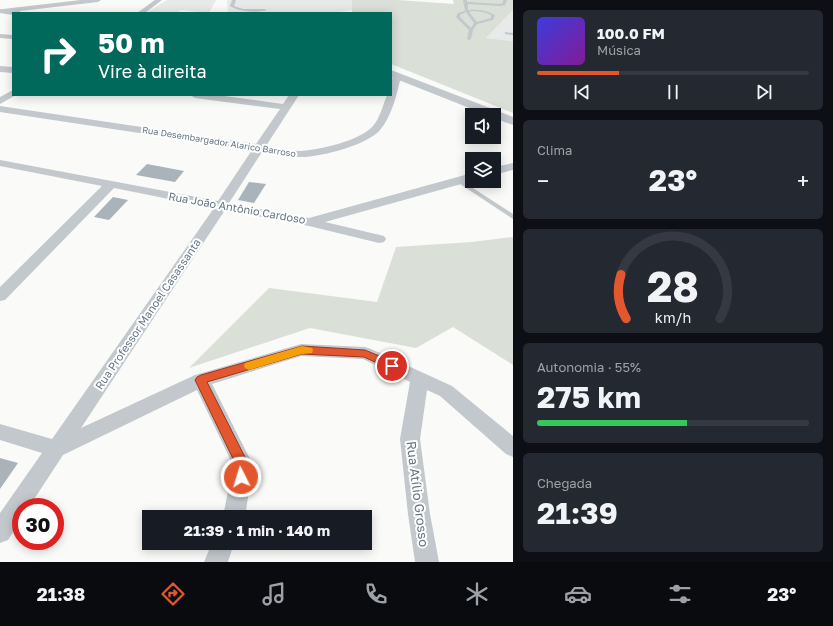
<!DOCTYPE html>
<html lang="pt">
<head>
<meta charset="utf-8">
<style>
	body { margin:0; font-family:"Golos Text",sans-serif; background:#242831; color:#f1f3f6; height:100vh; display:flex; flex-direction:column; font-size:15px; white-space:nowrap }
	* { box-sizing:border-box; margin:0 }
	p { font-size:13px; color:#9ea1a6 }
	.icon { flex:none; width:22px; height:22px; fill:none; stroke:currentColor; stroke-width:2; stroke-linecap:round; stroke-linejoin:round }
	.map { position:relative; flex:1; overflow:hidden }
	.drawer { display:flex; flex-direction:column; gap:10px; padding:10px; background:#0d0f14; width:320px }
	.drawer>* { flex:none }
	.banner { position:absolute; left:12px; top:12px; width:380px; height:84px; border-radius:0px; box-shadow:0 2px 10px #0003; background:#00695c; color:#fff; overflow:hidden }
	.fabs { position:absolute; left:465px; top:108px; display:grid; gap:8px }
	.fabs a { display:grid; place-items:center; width:36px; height:36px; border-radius:0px; background:#171b24; box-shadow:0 2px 10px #0003; font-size:20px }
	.speed { position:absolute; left:12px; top:498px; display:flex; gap:8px; font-size:20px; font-weight:700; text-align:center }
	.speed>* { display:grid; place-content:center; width:52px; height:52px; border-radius:50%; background:#171b24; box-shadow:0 2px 10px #0003; line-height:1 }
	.speed .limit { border:6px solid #d22; background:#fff; color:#111 }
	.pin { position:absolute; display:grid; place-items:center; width:34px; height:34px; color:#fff; margin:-17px; border:2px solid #fff; border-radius:50%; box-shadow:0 1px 4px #0007 }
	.me { position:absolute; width:44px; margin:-22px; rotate:355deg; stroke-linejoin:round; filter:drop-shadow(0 0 3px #0008) }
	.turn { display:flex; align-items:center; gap:14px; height:84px; padding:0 20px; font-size:18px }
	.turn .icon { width:52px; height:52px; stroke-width:2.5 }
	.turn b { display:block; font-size:28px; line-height:34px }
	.big { font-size:30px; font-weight:700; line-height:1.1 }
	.drawer .card { flex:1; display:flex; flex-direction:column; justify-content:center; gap:6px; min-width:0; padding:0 14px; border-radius:6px; background:#242831 }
	.drawer .dial { align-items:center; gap:0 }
	.dial svg { height:104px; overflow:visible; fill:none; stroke:#363941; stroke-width:7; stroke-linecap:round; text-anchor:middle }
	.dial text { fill:#f1f3f6; stroke:none }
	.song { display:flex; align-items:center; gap:12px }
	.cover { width:48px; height:48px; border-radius:6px; background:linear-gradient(135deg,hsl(240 70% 55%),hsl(290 70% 35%)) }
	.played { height:4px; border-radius:2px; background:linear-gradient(90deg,#e4572e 30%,#363941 30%) }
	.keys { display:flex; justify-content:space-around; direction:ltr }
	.heat { display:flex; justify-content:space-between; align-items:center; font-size:22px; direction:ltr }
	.charge { height:6px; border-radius:3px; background:linear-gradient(90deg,#34c759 55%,#363941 0) }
	.trip { position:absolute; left:142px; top:510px; width:230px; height:40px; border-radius:0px; background:#171b24; box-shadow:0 2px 10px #0003; font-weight:700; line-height:40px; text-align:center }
	.dock { display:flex; height:64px; justify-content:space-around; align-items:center; background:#090b0e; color:#9ea1a6 }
	.dock .icon { width:28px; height:28px }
	.dock .selected { color:#e4572e }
	.dock b { font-size:18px; color:#f1f3f6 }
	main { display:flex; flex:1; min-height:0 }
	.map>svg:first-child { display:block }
	.built { fill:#e8e9e9 }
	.green { fill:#dadfd7 }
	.building { fill:#aab3b9 }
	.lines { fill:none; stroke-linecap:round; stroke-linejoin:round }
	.service { fill:#c3c8cc; fill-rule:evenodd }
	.minor { fill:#c3c8cc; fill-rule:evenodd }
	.tertiary { fill:#c3c8cc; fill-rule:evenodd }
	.route { fill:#e4572e; stroke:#94391e }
	.slow { fill:#f59e0b }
	.labels { text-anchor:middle; stroke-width:4; stroke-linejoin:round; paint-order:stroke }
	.far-street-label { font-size:9px; fill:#657683; stroke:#fff }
	.street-label { font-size:11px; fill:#657683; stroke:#fff }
	.near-street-label { font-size:13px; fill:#657683; stroke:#fff }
</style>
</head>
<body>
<main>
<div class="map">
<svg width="513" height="562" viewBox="0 0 513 562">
	<rect width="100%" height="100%" fill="#fafaf8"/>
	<g class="built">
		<path d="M 167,0 L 216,0 L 209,13 L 181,10 L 177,13 L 146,13 Z"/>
		<path d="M 227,0 L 352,0 L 352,10 L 331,13 L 228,13 Z"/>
		<path d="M 513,10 L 513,41 L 486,38 Z"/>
	</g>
	<g class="green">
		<path d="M 352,0 L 397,0 L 454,4 L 453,0 L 513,0 L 513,10 L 486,38 L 513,41 L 513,113 L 391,64 L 391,27 L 415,29 L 391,27 L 391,13 L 352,13 Z"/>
		<path d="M 513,237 L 513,365 L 453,327 L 416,348 L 310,328 L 189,368 L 269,288 L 377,302 L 396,247 L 472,242 Z"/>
	</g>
	<g class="building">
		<path d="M 147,164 L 184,171 L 175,182 L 136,175 Z"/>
		<path d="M 249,182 L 266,184 L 254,203 L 238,200 Z"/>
		<path d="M 113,197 L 128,200 L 109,220 L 94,217 Z"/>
		<path d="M 0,458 L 18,463 L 0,489 Z"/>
	</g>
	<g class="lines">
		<g class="service">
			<path d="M 232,0 L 236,0 L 234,6 L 243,9 L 265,9 L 267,10 C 257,13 239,12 230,6 Z"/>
			<path d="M 463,0 L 467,0 L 467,2 L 500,4 L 503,3 L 503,0 L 507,0 L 505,5 L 500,6 L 468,4 L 468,10 C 478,9 487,10 495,15 L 493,20 L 477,24 L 473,30 L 471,39 L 469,40 L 467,39 L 469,30 L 456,17 L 458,13 L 465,11 ZM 472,11 C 479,11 485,12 491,15 L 491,18 L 477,22 L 469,12 ZM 466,12 L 474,23 L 471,28 L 460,17 L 460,15 Z"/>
			<path d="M 505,32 L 513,33 L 513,35 L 505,34 Z"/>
			<path d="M 459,179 L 513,214 L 513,219 L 457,182 L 457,180 Z"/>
		</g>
		<g class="minor">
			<path d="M 81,0 L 101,0 L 98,2 L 3,13 L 0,12 L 3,9 Z"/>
			<path d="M 155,0 L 162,0 L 145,13 L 137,13 Z"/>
			<path d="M 0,34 L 13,35 L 13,39 L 0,38 Z"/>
			<path d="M 0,66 L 13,67 L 13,73 L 0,72 Z"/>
			<path d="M 397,73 L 401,76 C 397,94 392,116 380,130 C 368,145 318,158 299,157 C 287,157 274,153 262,152 L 229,203 L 309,218 L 472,173 L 472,181 L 325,222 L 384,236 L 386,239 L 384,242 L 379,243 L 309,226 L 225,210 L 81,428 L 195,375 L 301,344 L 365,347 L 371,349 L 452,386 L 513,436 L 513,457 L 506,454 L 440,396 L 427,390 L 420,439 L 430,514 L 439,562 L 415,562 L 408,514 L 400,439 L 410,382 L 363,359 L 301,356 L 212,384 L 253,465 L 245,517 L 223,517 L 233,465 L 197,390 L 63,455 L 29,507 L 21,507 L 21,520 L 8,540 L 0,543 L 0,513 L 42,453 L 0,440 L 0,424 L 52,439 L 214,208 L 114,188 L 5,300 L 0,301 L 0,287 L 102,186 L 0,166 L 0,160 L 218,201 L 252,150 L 0,112 L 0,106 L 256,144 L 280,109 L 195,98 L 190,95 L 217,95 L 283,104 L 289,95 L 299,95 L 266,146 C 277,147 289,151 300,151 C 319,150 360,141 373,126 C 380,118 383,105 387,95 L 391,95 L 391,82 L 394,74 Z"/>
			<path d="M 13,90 L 13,95 L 16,95 L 0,104 L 0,97 Z"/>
			<path d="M 513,163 L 513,170 L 494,175 L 494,167 Z"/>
			<path d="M 212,543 L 234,543 L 228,562 L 204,562 Z"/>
		</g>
		<g class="tertiary">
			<path d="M 0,9 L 19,11 L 23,13 L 13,13 L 13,15 L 0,13 Z"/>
			<path d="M 391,70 L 513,117 L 513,125 L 494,118 L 494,115 L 487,115 L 391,77 Z"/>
		</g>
	</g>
	<path class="route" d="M 302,346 L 365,350 L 396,363 L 398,366 L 396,369 L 392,370 L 364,357 L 302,354 L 207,382 L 249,465 L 245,481 L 241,482 L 236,481 L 234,477 L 236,465 L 195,380 L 197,377 L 201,375 Z"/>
	<path class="slow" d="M 302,346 L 312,348 L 313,350 L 312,353 L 302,354 L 249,370 L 245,368 L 244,366 L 245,363 Z"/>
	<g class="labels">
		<g class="far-street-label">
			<text transform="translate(219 142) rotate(9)" y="3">Rua Desembargador Alarico Barroso</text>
		</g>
		<g class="street-label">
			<text transform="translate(237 208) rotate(10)" y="4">Rua João Antônio Cardoso</text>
			<text transform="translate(148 314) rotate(-56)" y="4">Rua Professor Manoel Casassanta</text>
		</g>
		<g class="near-street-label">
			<text transform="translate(418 494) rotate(83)" y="5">Rua Atílio Grosso</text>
		</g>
	</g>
</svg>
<div class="fabs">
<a><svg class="icon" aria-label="sound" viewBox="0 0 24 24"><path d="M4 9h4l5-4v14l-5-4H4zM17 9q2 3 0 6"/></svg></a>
<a><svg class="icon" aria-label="layers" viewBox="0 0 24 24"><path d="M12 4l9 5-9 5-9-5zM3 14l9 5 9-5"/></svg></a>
</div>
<div class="speed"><div class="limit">30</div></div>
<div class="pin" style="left:392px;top:366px;background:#d93025"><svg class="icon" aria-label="arrive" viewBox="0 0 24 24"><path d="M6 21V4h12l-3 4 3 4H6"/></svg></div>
<svg class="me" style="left:241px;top:477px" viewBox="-20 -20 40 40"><circle r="17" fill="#e4572e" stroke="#fff" stroke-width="3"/><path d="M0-11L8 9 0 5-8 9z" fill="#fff"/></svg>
<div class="trip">21:39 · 1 min · 140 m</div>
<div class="banner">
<div class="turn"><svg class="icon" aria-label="right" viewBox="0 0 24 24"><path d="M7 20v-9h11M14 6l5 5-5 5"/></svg><div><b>50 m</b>Vire à direita</div></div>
</div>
</div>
<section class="drawer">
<div class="card">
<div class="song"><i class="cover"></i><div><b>100.0 FM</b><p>Música</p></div></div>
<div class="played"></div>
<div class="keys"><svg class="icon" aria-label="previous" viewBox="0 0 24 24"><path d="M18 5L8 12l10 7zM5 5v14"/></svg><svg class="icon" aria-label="pause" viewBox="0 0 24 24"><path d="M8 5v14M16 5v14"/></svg><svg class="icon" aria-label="next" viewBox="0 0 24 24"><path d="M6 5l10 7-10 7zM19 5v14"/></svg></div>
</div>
<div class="card"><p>Clima</p>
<div class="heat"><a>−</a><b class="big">23°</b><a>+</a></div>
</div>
<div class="card dial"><svg viewBox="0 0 100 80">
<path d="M14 69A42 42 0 1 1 86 69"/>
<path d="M14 69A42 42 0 0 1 10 35" stroke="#e4572e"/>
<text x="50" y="56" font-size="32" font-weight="700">28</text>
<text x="50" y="72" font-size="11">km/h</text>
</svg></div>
<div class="card"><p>Autonomia · 55%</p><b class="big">275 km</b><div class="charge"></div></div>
<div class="card"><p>Chegada</p><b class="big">21:39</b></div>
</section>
</main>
<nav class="dock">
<b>21:38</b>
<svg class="icon selected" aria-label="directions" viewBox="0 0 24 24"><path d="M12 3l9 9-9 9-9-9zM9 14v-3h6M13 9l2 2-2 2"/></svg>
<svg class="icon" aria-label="music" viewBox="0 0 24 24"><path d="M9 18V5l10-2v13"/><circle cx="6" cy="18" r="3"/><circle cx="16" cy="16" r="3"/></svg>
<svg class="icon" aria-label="phone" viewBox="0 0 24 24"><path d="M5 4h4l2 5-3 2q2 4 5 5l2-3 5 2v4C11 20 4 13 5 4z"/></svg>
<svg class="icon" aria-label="climate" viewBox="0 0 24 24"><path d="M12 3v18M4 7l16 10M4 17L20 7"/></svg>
<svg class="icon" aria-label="car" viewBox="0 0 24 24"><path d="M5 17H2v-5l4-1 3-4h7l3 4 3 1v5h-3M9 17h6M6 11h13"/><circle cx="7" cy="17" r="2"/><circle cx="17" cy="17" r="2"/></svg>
<svg class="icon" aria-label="filters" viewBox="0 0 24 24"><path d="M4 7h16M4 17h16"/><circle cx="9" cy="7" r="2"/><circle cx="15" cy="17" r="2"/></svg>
<b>23°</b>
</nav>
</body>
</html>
